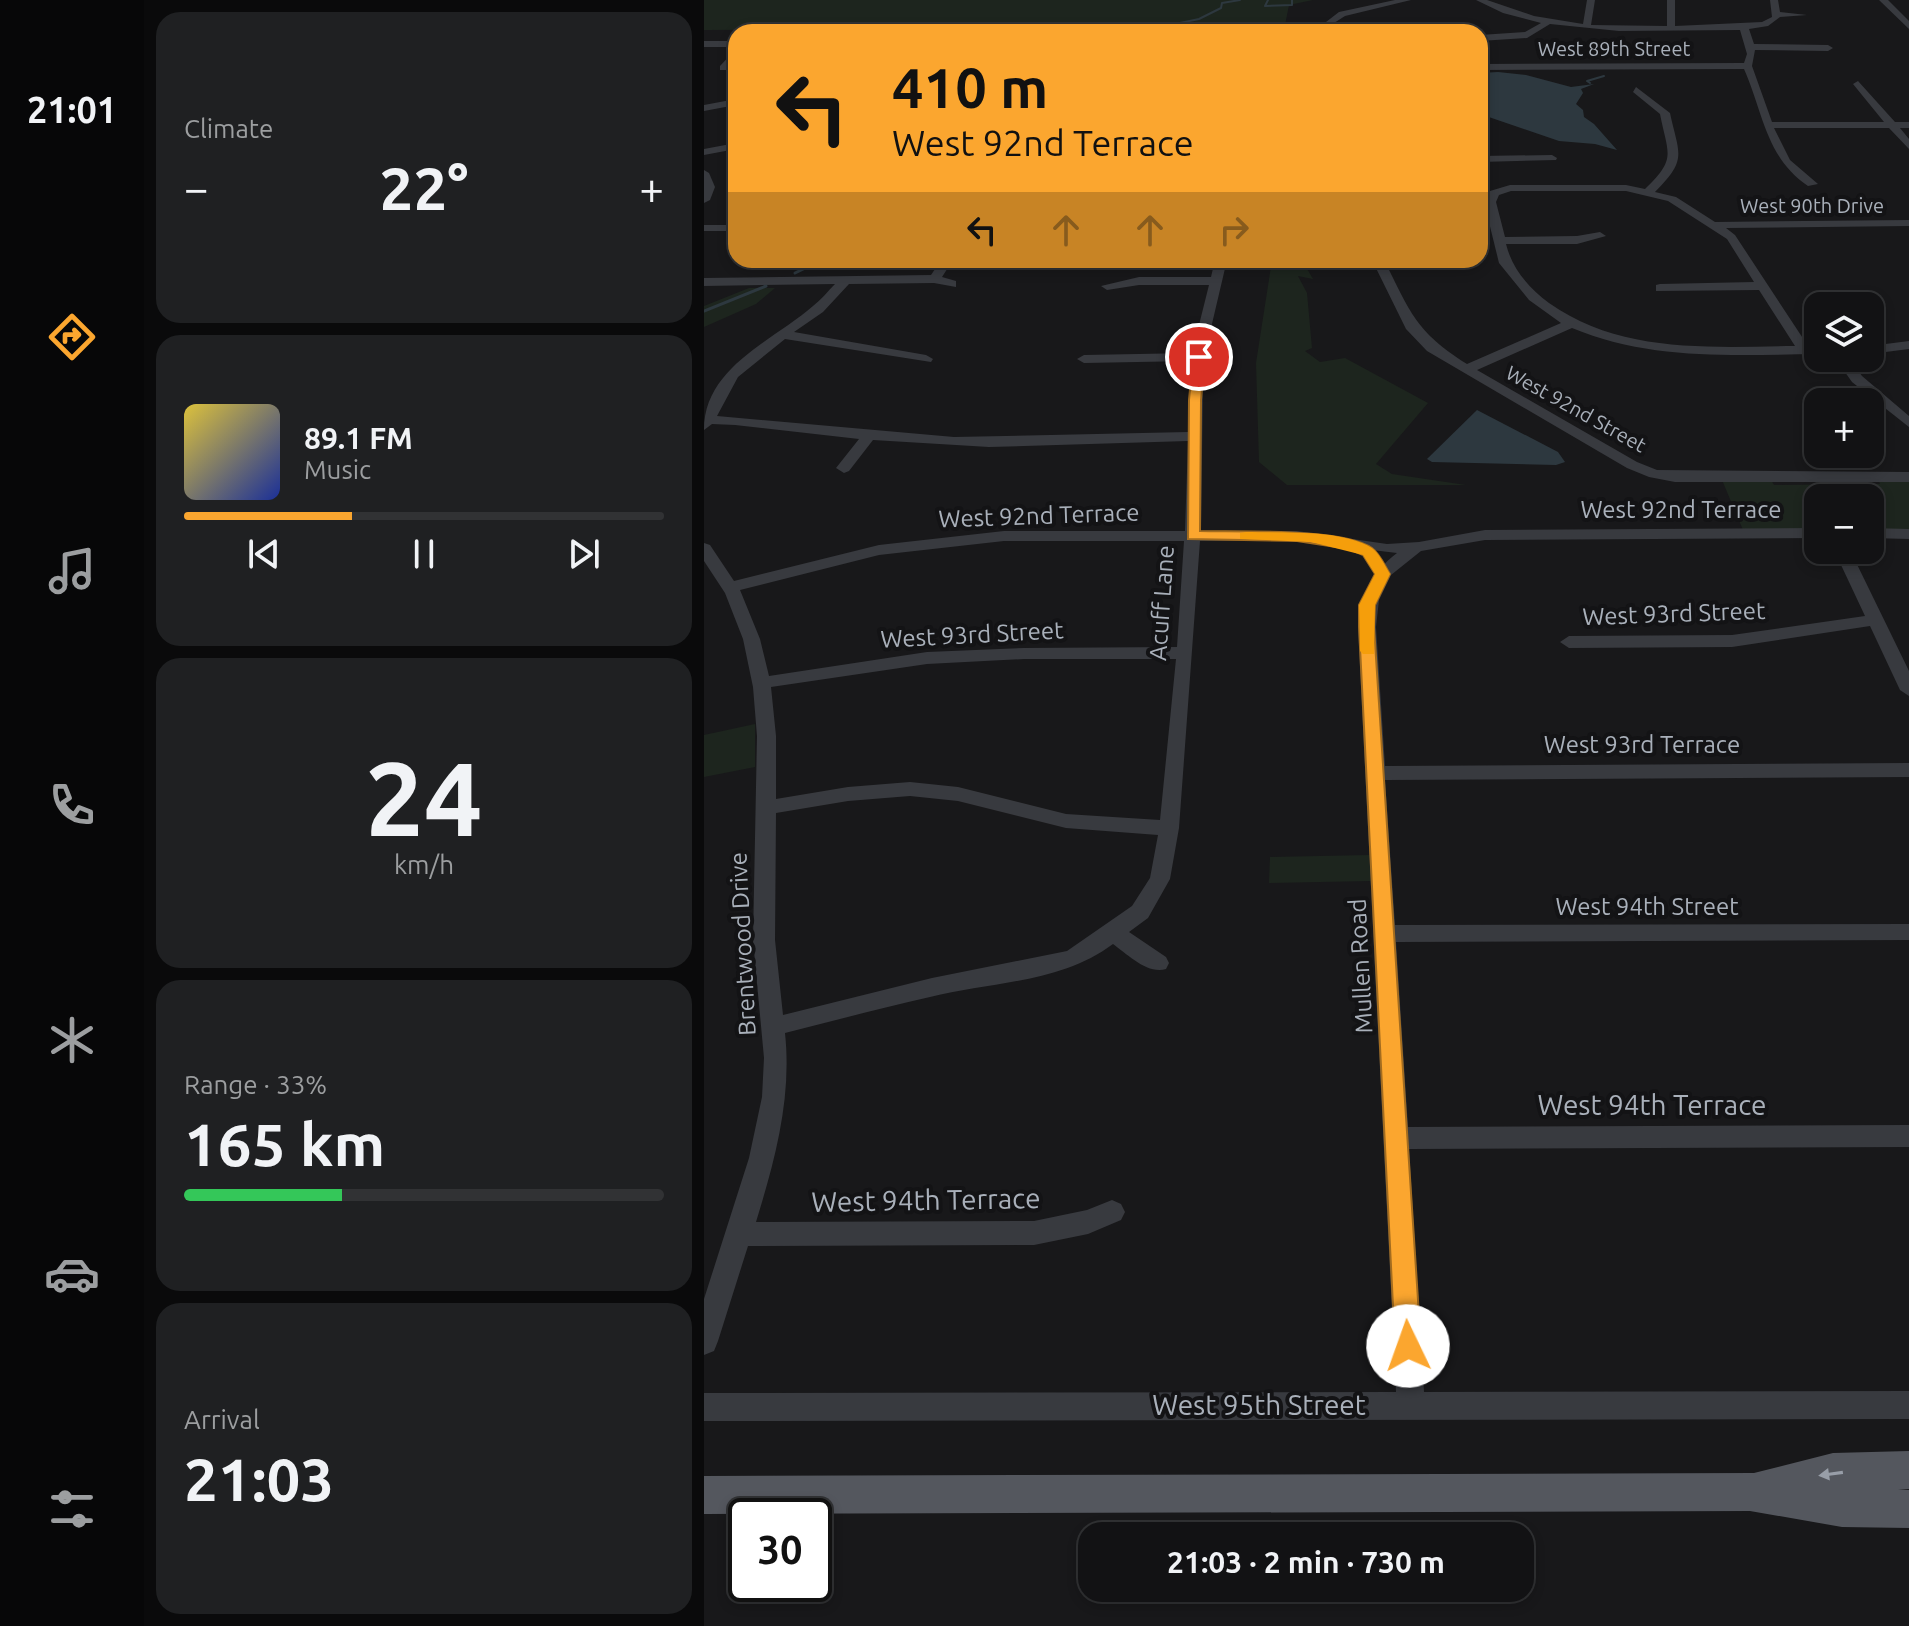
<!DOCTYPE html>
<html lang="en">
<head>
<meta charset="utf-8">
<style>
	body { margin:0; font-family:Ubuntu,sans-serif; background:#1f2022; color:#f1f3f6; height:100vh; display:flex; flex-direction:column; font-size:30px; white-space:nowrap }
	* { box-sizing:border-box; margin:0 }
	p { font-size:26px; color:#9c9ea0 }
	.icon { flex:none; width:44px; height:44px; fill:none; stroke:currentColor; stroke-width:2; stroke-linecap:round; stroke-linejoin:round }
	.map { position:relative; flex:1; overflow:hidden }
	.side { display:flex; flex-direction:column; gap:12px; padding:12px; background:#0a0a0b; width:560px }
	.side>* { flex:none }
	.banner { position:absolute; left:24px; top:24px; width:760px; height:244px; border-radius:24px; box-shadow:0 4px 12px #0003,0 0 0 2px #313234; background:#fba62f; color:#111; overflow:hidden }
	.controls { position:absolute; left:1100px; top:292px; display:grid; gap:16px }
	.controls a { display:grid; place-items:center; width:80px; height:80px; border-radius:16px; background:#121214; box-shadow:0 4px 12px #0003,0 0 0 2px #313234; font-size:40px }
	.speed { position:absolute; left:24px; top:1498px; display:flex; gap:16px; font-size:40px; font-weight:700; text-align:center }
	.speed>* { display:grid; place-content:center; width:104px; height:104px; border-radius:50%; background:#121214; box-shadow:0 4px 12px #0003,0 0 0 2px #313234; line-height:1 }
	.speed .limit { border:4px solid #111; border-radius:12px; background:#fff; color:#111 }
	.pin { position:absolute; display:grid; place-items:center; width:68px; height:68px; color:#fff; margin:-34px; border:4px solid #fff; border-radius:50%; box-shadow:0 2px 8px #0007 }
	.me { position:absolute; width:88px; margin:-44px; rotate:357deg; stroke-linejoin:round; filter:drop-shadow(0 0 6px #0008) }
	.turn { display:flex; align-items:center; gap:28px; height:168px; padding:0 32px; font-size:36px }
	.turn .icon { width:104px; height:104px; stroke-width:2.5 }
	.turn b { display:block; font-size:56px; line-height:68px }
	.lanes { display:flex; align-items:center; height:76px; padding:0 32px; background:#0003; justify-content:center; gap:40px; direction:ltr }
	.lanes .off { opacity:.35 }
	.big { font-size:60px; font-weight:700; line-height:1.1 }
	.side .widget { flex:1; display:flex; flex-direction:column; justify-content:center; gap:12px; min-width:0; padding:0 28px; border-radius:24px; background:#1f2022 }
	.side .dial { align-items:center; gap:0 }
	.dial b { font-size:104px; line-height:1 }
	.song { display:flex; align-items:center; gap:24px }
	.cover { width:96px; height:96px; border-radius:12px; background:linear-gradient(135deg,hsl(50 70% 55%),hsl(230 70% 35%)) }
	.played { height:8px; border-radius:4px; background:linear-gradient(90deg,#fba62f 35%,#313234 35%) }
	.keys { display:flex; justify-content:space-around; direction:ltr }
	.heat { display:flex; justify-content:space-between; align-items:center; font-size:44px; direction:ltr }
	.charge { height:12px; border-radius:6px; background:linear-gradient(90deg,#34c759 33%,#313234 0) }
	.trip { position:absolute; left:374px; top:1522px; width:456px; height:80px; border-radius:24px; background:#121214; box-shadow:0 4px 12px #0003,0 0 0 2px #313234; font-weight:700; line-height:80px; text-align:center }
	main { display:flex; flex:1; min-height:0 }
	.tab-bar { display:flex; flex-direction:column; width:144px; justify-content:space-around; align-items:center; background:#070708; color:#9c9ea0 }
	.tab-bar .icon { width:56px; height:56px }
	.tab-bar .active { color:#fba62f }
	.tab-bar b { font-size:36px; color:#f1f3f6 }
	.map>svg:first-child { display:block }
	.green { fill:#1d251e }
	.water { fill:#2d383f }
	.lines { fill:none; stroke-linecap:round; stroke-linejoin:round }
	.stream-far1 { stroke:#2d383f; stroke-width:2 }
	.stream { stroke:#2d383f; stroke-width:3 }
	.minor { fill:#383a3f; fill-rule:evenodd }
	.major { fill:#54575e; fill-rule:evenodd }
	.oneway { fill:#989ea8 }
	.route { fill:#fba62f; stroke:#a36c1f; stroke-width:2 }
	.slow { fill:#f59e0b }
	.labels { text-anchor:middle; stroke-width:8; stroke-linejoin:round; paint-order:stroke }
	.far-street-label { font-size:20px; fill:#a9b0ba; stroke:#131315 }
	.street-label { font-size:24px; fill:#a9b0ba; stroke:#131315 }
	.near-street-label { font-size:28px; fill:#a9b0ba; stroke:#131315 }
</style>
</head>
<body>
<main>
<nav class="tab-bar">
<b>21:01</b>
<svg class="icon active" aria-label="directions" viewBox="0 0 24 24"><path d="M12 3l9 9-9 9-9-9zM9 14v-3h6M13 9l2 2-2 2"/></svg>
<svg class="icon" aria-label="music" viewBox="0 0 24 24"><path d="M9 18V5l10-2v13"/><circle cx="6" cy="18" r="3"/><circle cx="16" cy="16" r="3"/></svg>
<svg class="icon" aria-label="phone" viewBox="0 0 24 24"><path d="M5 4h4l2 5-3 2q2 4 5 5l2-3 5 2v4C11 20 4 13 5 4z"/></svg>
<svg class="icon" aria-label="climate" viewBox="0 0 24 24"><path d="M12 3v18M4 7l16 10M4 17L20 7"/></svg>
<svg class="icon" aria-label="car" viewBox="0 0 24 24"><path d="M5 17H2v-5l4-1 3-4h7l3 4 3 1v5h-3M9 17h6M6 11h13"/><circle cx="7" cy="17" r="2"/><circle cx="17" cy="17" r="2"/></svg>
<svg class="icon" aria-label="filters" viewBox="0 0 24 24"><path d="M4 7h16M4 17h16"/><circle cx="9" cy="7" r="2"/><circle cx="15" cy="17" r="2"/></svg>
</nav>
<section class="side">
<div class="widget"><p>Climate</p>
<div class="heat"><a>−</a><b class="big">22°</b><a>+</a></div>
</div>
<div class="widget">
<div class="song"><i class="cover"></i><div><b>89.1 FM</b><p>Music</p></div></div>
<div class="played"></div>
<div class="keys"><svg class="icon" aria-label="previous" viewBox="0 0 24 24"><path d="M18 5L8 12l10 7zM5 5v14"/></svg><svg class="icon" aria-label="pause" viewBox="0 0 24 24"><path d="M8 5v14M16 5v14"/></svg><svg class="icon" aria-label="next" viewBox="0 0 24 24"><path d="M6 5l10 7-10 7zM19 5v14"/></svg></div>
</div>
<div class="widget dial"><b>24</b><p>km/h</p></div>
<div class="widget"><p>Range · 33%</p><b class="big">165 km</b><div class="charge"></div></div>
<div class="widget"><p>Arrival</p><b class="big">21:03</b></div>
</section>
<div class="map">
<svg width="1205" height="1626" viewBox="0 0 1205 1626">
	<rect width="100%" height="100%" fill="#18181a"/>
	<g class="green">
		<path d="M 0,0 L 609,0 L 585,5 L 580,30 L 481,29 L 475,32 L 364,32 L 364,29 L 0,30 Z"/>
		<path d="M 568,260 L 598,260 L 609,279 L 594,276 L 603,293 L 608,348 L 601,351 L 616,362 L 641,358 L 724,403 L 672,464 L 688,474 L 762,485 L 583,485 L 555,462 L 552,363 Z"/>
		<path d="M 45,288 L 71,288 L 52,304 L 0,327 L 0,306 Z"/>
		<path d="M 1174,479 L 1205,479 L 1205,530 L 1166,529 L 1166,498 L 1114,498 L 1114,529 L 1039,530 L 1018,480 L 1067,480 L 1070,485 L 1176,484 Z"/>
		<path d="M 51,724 L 51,767 L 0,777 L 0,735 Z"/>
		<path d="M 665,855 L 667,881 L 565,883 L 566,857 Z"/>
	</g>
	<g class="water">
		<path d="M 794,72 L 822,75 L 867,87 L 890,84 L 877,89 L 879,93 L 872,104 L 879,110 L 880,117 L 890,124 L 913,150 L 891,144 L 855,141 L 776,114 L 776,73 Z"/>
		<path d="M 773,410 L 854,452 L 861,462 L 852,465 L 728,462 L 723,459 Z"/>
	</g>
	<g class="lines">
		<g class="stream-far1">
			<path d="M 564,0 L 561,6 L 588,5 L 588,0"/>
			<path d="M 433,32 L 495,19 L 517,8 L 518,3 L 536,0"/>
			<path d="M 886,83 L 883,81 L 900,76"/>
		</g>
		<g class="stream">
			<path d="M 91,273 L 118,260"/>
			<path d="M 0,311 L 62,286"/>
		</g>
		<g class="minor">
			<path d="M 691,0 L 707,0 L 641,16 L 630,23 L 630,32 L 622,32 L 622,22 L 635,12 Z"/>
			<path d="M 772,0 L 783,0 L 830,16 L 879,24 L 883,0 L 891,0 L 887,25 L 963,26 L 963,0 L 971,0 L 971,26 L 1058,22 L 1068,17 L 1066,0 L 1074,0 L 1076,12 L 1103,15 L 1076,17 L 1064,26 L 1045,29 L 1050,44 L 1124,45 L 1129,48 L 1124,51 L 1051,50 L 1048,66 L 1068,122 L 1180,122 L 1149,84 L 1154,81 L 1191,122 L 1205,122 L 1205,128 L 1196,128 L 1205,139 L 1205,149 L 1185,128 L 1070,128 L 1086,160 L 1114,184 L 1104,186 C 1062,158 1059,112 1040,69 L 776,70 L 776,64 L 1040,63 L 1043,54 L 1036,30 L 915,31 L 846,24 L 823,38 L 776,41 L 776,35 L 821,32 L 837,23 L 799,13 Z"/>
			<path d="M 1175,0 L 1184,0 L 1205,21 L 1205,29 Z"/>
			<path d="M 326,27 L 329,32 L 321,32 L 323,28 Z"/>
			<rect x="0" y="41" width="32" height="6"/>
			<path d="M 32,49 L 32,58 L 22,70 L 16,70 L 16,66 Z"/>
			<path d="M 932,87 L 966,113 C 975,155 984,159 951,192 L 972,197 L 1011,222 L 1205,220 L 1205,226 L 1022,228 L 1031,235 L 1104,346 L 1114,346 L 1114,354 C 1031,355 947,361 868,328 L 773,370 L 933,462 L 953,470 L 1205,472 L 1205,482 L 971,482 L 945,477 L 923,468 L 723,351 L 702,329 L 668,260 L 680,260 C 707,313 711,331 763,364 L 857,323 L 825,300 L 795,263 L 780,202 L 786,191 L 806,185 L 922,185 L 941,189 C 973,158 964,155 956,114 L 929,92 ZM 807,191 L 922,191 L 964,201 L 1023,239 L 1050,282 L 956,284 L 952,285 L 952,291 L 1055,290 L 1091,346 C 1007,347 917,354 845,303 C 825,288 808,269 802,244 L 873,244 L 902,236 L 896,232 L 873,236 L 801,237 L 792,202 L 795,195 Z"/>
			<path d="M 32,99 L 32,105 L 0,111 L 0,105 Z"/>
			<path d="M 32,143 L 32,149 L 0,155 L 0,149 Z"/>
			<path d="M 848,155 L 853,158 L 852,160 L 776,162 L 776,156 Z"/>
			<path d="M 0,170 L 5,173 L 11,187 L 6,200 L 0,203 Z"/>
			<rect x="0" y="225" width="32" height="6"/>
			<path d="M 237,260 L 249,260 L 238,277 L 252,281 L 252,287 L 230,283 L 145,284 L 119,312 L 90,332 L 222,355 L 229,359 L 227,362 L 81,339 L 34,377 L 13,416 L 250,437 L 484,432 L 487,361 L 380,363 L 373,359 L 380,355 L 488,353 L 505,285 L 435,285 L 403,290 L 397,286 L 435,277 L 507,277 L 511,260 L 523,260 L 503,345 L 499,381 L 497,531 L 593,531 L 683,544 L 715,542 L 781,530 L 1114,528 L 1114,538 L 781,540 L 717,551 L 687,575 L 675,600 L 672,627 L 681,766 L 1205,763 L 1205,777 L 681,780 L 691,925 L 1205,924 L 1205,940 L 692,942 L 704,1127 L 1205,1125 L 1205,1147 L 705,1149 L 720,1392 L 1205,1391 L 1205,1419 L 0,1421 L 0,1393 L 692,1392 L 654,627 C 657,595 667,573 693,553 L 593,541 L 496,541 L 475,828 L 466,879 L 444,918 L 425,932 L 462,957 L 465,963 L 462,969 C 444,975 423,954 409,944 C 357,983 287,982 226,997 C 177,1008 129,1021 81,1033 C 88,1098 71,1160 52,1222 L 330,1221 L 383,1210 L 408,1200 L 417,1204 L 421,1212 L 417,1220 L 384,1234 L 330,1245 L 44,1246 L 14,1341 L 10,1351 L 0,1355 L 0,1299 L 45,1158 L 58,1097 L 60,1058 L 49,940 L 53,736 L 49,687 L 39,639 L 21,593 L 0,561 L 0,543 L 6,545 L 30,581 L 175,545 L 300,531 L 481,531 L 484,441 L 285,447 L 169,440 L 145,471 L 140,473 L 132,468 L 155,439 L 31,425 L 8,424 L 0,430 C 0,367 69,341 109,306 C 117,300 124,291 131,284 L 0,286 L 0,278 L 227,275 ZM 300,541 L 480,541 L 473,647 L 320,648 L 223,652 L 65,676 L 56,639 L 36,590 L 175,555 ZM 472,659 L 456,820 L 362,814 L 254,787 L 206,782 L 144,787 L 72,799 L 72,736 L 67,687 L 223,664 L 320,659 ZM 206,796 L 254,801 L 362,828 L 454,835 L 446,878 L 428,906 L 363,951 L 228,978 L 79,1015 L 71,940 L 72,813 L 144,801 Z"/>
			<path d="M 1205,341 L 1205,349 L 1166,354 L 1166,346 Z"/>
			<path d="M 1131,358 L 1145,358 L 1158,376 L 1205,416 L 1205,427 L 1148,382 Z"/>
			<path d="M 1166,528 L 1205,529 L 1205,539 L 1166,538 Z"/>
			<path d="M 1130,550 L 1146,550 L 1205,671 L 1205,696 L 1196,690 L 1166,626 L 1028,647 L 865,648 L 856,642 L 865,636 L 1028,635 L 1161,616 Z"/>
		</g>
		<path class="major" d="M 1205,1451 L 1205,1489 L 1194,1489 L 1205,1490 L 1205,1528 L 1138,1527 L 1046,1511 L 0,1514 L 0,1476 L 1050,1473 L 1129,1453 Z"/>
	</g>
	<defs><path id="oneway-solid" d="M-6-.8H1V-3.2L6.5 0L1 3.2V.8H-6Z" transform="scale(2)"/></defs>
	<use class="oneway" href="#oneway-solid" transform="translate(1127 1474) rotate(172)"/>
	<path class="route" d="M 495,353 L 501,357 L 497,400 L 496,531 C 534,532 639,528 668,548 C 676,554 681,566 686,574 L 671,605 L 670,627 L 717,1346 L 713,1355 L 704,1358 L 695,1355 L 691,1346 L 655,627 L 655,605 L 671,574 L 659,555 L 645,549 L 593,541 L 484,539 L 485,400 L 489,357 Z"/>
	<path class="slow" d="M 542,532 C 577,533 638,529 668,548 C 675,553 681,566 686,574 L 671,605 L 670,654 L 659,654 L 656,651 L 655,605 L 671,574 L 659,555 L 607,542 L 536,539 L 536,533 Z"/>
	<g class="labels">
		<g class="far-street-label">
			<text x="910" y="56">West 89th Street</text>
			<text x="1108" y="213">West 90th Drive</text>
			<text transform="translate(872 409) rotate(29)" y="7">West 92nd Street</text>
		</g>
		<g class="street-label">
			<text x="977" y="518">West 92nd Terrace</text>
			<text transform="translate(335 516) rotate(-2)" y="8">West 92nd Terrace</text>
			<text transform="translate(458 603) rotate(-86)" y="8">Acuff Lane</text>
			<text transform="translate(970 614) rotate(-2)" y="8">West 93rd Street</text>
			<text transform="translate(268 635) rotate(-3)" y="8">West 93rd Street</text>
			<text x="938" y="753">West 93rd Terrace</text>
			<text x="943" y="915">West 94th Street</text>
			<text transform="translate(39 944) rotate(-93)" y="8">Brentwood Drive</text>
			<text transform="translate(657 966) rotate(-93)" y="8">Mullen Road</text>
		</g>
		<g class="near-street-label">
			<text x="948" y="1115">West 94th Terrace</text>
			<text transform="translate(222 1200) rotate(-1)" y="10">West 94th Terrace</text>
			<text x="555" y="1415">West 95th Street</text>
		</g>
	</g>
</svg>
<div class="controls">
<a><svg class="icon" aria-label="layers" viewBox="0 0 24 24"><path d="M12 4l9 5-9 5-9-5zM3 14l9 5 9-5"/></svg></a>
<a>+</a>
<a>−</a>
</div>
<div class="speed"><div class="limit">30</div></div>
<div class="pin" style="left:495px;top:357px;background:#d93025"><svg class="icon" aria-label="arrive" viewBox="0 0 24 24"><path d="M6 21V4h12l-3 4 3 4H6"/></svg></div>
<svg class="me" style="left:704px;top:1346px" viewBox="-20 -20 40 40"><circle r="19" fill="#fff"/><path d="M0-13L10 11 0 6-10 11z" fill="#fba62f"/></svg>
<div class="trip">21:03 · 2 min · 730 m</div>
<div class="banner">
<div class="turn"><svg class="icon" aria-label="left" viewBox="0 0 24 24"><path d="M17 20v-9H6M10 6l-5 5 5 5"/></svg><div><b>410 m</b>West 92nd Terrace</div></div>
<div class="lanes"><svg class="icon" aria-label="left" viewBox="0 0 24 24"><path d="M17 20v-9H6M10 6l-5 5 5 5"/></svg><svg class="icon off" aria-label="ahead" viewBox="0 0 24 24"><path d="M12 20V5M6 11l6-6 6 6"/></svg><svg class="icon off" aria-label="ahead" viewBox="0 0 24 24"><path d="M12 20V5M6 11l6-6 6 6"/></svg><svg class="icon off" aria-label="right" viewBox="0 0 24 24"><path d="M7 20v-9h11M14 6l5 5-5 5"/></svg></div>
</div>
</div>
</main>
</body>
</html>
